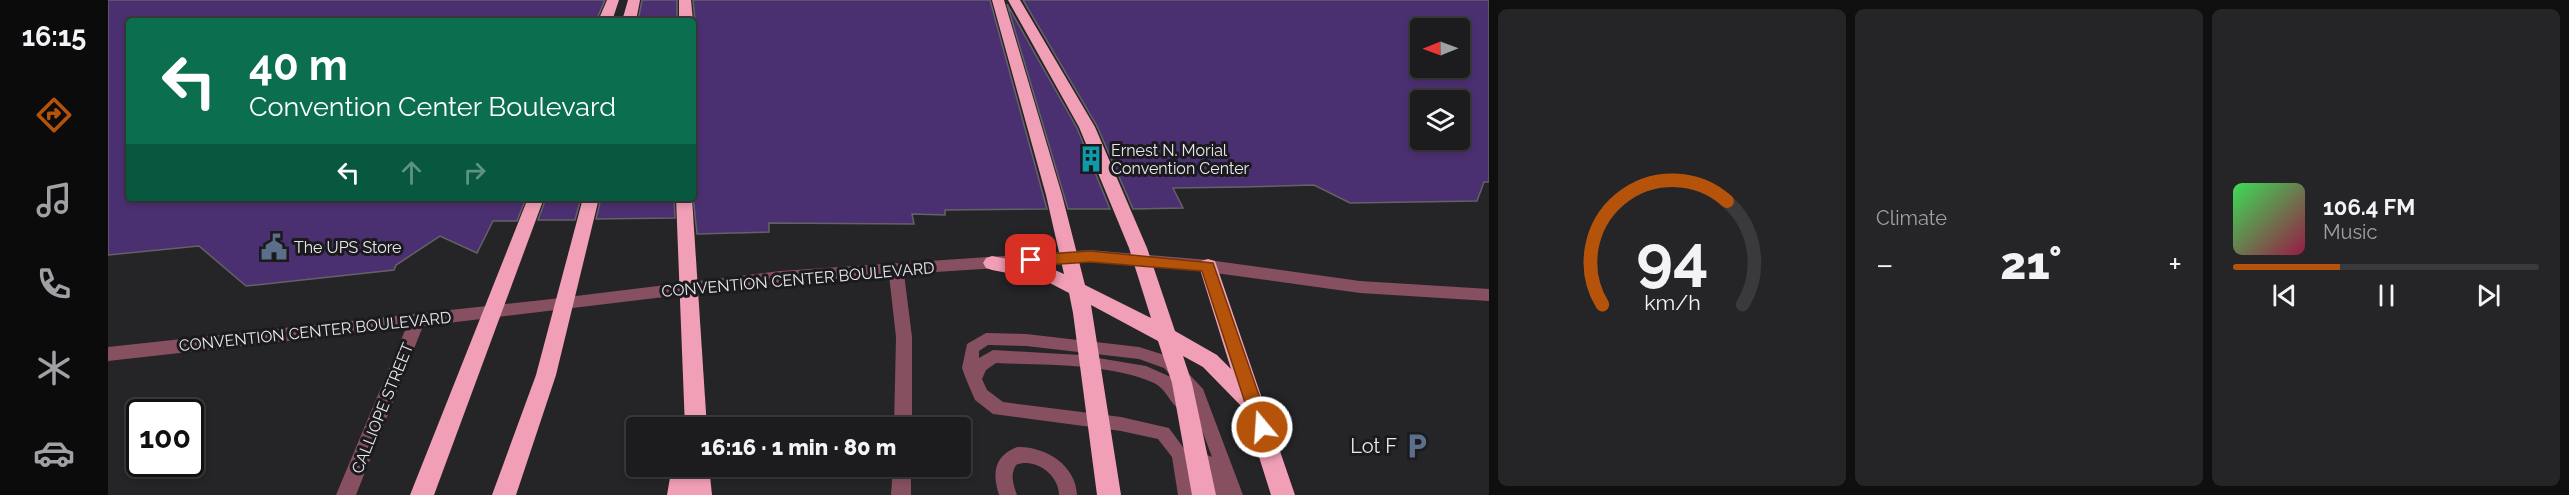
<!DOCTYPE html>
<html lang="en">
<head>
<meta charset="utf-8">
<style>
	body { margin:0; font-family:Raleway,sans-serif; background:#252426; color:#f1f3f6; height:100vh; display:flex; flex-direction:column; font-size:22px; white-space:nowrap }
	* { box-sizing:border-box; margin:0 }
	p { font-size:20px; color:#a0a1a4 }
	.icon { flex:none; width:33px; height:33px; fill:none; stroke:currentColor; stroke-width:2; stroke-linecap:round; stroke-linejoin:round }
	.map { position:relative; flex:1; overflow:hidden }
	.drawer { display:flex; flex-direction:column; gap:9px; padding:9px; background:#0f0f10; width:1080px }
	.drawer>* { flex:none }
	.guide { position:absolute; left:18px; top:18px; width:570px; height:183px; border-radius:6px; box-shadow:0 3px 9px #0003,0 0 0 2px #3a393b; background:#0b6e4f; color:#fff; overflow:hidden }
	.needle { width:39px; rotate:269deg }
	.tools { position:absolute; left:1302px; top:18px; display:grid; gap:12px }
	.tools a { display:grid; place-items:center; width:60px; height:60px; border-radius:6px; background:#1c1b1d; box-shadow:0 3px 9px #0003,0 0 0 2px #3a393b; font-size:30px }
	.speed { position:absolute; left:18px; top:399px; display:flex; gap:12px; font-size:30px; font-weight:700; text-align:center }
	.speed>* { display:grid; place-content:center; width:78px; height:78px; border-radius:50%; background:#1c1b1d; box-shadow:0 3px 9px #0003,0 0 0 2px #3a393b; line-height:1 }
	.speed .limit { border:3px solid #111; border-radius:9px; background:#fff; color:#111 }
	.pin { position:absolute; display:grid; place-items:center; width:51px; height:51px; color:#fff; margin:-26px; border-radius:12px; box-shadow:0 3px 9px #0006 }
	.me { position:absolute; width:66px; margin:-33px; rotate:342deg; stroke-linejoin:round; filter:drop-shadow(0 0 4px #0008) }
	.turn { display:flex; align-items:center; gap:21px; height:126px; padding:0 24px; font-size:27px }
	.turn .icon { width:78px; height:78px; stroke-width:2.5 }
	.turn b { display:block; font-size:42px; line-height:51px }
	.lanes { display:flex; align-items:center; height:57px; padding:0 24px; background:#0003; justify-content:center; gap:30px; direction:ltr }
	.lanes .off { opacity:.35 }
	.big { font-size:45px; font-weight:800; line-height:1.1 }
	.drawer .card { flex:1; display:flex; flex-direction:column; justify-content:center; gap:9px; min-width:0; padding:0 21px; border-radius:9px; background:#252426 }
	.drawer .dial { align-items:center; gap:0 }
	.dial svg { height:156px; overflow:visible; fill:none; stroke:#3a393b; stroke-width:7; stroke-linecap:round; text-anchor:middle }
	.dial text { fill:#f1f3f6; stroke:none }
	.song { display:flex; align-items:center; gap:18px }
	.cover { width:72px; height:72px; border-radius:9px; background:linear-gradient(135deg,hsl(130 70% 55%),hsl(340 70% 35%)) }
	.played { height:6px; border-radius:3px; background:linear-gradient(90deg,#b45309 35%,#3a393b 35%) }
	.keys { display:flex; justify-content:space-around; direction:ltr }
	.heat { display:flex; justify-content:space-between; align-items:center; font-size:33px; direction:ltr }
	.drawer .tiles { flex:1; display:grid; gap:9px; grid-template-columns:repeat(3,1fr) }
	.trip { position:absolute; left:518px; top:417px; width:345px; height:60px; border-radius:6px; background:#1c1b1d; box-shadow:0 3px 9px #0003,0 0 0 2px #3a393b; font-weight:800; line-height:60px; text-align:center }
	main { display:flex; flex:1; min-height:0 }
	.tab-bar { display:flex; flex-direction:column; width:108px; justify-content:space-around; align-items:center; background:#0b0b0c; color:#a0a1a4 }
	.tab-bar .icon { width:42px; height:42px }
	.tab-bar .current { color:#b45309 }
	.tab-bar b { font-size:27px; color:#f1f3f6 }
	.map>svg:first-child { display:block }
	.building { fill:#4b3071; stroke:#646266; stroke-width:1.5; fill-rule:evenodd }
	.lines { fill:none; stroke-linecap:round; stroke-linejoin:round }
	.service { fill:#875060; fill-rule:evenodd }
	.tertiary { fill:#875060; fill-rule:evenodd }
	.motorway { fill:#f19fb6; fill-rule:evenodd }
	.route { fill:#b45309; stroke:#753606; stroke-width:1.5 }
	.labels { text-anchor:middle; stroke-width:6; stroke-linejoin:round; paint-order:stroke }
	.poi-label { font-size:16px; fill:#e8e7ea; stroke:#1b1a1e; text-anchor:start }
	.street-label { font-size:16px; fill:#e8e7ea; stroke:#1b1a1e }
	.near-poi-label { font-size:20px; fill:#e8e7ea; stroke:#1b1a1e; text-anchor:end }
</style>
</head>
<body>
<main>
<nav class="tab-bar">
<b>16:15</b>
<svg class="icon current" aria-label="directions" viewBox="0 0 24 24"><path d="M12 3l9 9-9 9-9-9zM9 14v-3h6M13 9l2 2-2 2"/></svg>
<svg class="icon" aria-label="music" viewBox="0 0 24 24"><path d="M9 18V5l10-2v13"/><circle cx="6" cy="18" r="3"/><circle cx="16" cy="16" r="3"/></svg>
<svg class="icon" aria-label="phone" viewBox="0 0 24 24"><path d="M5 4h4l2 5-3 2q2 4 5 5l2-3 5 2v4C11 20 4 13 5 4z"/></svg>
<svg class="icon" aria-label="climate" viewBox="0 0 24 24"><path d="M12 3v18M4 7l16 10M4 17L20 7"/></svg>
<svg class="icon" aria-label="car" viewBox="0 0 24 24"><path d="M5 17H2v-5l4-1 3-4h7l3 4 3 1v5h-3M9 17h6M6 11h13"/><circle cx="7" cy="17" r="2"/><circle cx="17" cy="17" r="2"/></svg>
</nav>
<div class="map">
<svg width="1381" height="495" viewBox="0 0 1381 495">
	<rect width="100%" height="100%" fill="#252427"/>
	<g class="building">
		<path d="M 0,0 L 497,0 L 488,21 L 21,21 L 21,198 L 418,198 L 409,221 L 385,221 L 369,253 L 332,236 L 288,265 L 286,270 L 138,286 L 91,246 L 0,255 Z"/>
		<path d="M 534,0 L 569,0 L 569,21 L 530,21 Z"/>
		<path d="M 585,0 L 882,0 L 939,209 L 837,210 L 837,215 L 804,214 L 806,224 L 661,223 L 661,232 L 589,234 L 585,196 L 585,23 L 587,21 Z"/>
		<path d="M 915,0 L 1381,0 L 1381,182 L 1376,182 L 1369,201 L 1242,203 L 1206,185 L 1134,187 L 1065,188 L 1075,208 L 1025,209 L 989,126 ZM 1312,28 L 1352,28 L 1352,68 L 1312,68 ZM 1312,100 L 1352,100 L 1352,140 L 1312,140 Z"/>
		<path d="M 899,4 L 969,128 L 1002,209 L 960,209 Z"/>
		<path d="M 438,198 L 473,198 L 467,220 L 430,220 Z"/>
		<path d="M 493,198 L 566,198 L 567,218 L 488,219 Z"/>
	</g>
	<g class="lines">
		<g class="service">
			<path d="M 878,333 L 918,334 L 1031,347 L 1066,358 L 1095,389 L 1135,495 L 1101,495 L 1091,463 L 1093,457 L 1099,455 L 1104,457 L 1082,398 L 1075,390 L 1083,404 L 1081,409 L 1075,411 C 1063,407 1059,389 1046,383 C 1003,363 934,365 888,363 L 878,370 L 874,379 L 879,390 L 895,402 L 1013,417 L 1061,428 L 1080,454 L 1088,495 L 1070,495 L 1064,457 L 1050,439 L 1013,431 L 885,414 L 867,400 L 858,379 L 854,368 L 859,344 ZM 880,345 L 918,346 L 1031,359 L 1056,368 L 1065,378 L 1038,366 L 972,355 L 885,350 L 871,358 L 871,351 Z"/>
			<path d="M 909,447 C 937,446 968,465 969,495 L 951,495 C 951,475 927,457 908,465 C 902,475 905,484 909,495 L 891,495 C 884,473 886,456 909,447 Z"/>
		</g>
		<g class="tertiary">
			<path d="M 982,250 L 1100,260 L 1252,281 L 1381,289 L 1381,301 L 1252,293 L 1100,272 L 982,262 L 796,274 L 804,337 L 804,428 L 786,428 L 788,337 L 781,275 L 672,283 L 315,326 L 248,495 L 228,495 L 298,328 L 0,361 L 0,347 L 435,300 L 672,271 Z"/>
			<path d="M 785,466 L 803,466 L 803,495 L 783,495 Z"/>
		</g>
		<g class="motorway">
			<path d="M 499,0 L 511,0 L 504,21 L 490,21 Z"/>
			<path d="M 520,0 L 532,0 L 528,21 L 514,21 Z"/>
			<path d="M 571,0 L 583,0 L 585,21 L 571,21 Z"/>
			<path d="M 884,0 L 896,0 L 954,195 L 977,285 L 1043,318 L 1021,248 L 971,127 L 900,0 L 912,0 L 987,127 L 1039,248 L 1067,331 L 1109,355 L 1123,369 L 1091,266 L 1093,261 L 1100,259 L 1107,261 L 1187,495 L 1163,495 L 1136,409 L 1095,367 L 1075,356 L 1084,383 L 1108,495 L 1084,495 L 1064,383 L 1050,341 L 983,305 L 1013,495 L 989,495 L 965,313 L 961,293 L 936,280 L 884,270 L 878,268 L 875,263 L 878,258 L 884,256 L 940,267 L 956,274 L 938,195 Z"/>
			<path d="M 420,198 L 436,198 L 326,495 L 302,495 Z"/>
			<path d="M 475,198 L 491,198 L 448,375 L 408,495 L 384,495 L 428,375 Z"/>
			<path d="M 568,198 L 584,198 L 599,428 L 577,428 Z"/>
			<path d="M 564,466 L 601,466 L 604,495 L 559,495 Z"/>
		</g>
	</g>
	<path class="route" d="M 982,251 L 1105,263 L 1162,427 L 1160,432 L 1154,435 L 1148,432 L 1145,427 L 1094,271 L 982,262 L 923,266 L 916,260 L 923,255 Z"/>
	<defs>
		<g id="building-bare" transform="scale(2.07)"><path d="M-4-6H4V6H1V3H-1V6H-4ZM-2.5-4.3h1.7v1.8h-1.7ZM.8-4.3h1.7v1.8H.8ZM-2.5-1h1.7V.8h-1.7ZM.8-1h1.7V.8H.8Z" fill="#0f9aa8" stroke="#1b1a1e" stroke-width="2.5" paint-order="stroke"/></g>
		<g id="civic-bare" transform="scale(2.07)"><path d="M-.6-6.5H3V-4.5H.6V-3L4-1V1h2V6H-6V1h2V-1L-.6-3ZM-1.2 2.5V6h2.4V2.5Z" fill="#5c6f8a" stroke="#1b1a1e" stroke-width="2.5" paint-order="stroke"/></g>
		<g id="parking-bare" transform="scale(2.07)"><path d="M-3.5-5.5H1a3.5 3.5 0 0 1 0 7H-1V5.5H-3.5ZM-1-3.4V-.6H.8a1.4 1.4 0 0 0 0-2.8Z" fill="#5c6f8a" stroke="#1b1a1e" stroke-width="2.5" paint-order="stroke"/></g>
	</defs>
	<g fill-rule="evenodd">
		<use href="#building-bare" x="983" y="159"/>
		<use href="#civic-bare" x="166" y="247"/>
		<use href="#parking-bare" x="1309" y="446"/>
	</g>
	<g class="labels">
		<g class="poi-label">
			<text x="1003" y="156">Ernest N. Morial<tspan x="1003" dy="18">Convention Center</tspan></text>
			<text x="186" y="253">The UPS Store</text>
		</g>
		<g class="street-label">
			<text transform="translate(690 279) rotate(-5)" y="6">CONVENTION CENTER BOULEVARD</text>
			<text transform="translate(207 331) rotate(-6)" y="6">CONVENTION CENTER BOULEVARD</text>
			<text transform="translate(274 408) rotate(-68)" y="6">CALLIOPE STREET</text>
		</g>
		<g class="near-poi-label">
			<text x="1289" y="453">Lot F</text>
		</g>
	</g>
</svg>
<div class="tools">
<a><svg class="needle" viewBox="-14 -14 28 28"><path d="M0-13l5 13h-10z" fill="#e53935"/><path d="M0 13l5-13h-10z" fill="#a0a1a4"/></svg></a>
<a><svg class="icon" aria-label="layers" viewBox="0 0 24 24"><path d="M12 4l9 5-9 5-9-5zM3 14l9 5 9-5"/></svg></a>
</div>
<div class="speed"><div class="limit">100</div></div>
<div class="pin" style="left:923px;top:260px;background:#d93025"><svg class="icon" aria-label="arrive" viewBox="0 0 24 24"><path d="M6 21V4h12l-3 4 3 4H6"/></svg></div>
<svg class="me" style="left:1154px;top:427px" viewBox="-20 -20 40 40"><circle r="17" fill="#b45309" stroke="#fff" stroke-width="3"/><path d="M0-11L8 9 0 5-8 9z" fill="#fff"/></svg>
<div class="trip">16:16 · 1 min · 80 m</div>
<div class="guide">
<div class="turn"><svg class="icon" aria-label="left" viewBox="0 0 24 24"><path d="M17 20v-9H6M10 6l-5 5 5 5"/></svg><div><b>40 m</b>Convention Center Boulevard</div></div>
<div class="lanes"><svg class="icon" aria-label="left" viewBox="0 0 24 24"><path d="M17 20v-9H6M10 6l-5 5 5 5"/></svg><svg class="icon off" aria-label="ahead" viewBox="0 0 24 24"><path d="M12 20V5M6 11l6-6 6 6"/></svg><svg class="icon off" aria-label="right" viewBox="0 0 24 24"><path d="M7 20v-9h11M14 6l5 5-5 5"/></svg></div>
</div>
</div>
<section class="drawer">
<div class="tiles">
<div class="card dial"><svg viewBox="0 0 100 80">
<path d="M14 69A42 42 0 1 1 86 69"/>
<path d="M14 69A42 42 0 0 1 78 16" stroke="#b45309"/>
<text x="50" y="56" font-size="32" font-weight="700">94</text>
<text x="50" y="72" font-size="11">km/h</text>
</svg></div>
<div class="card"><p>Climate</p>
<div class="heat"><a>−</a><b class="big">21°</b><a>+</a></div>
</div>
<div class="card">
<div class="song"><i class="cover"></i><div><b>106.4 FM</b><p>Music</p></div></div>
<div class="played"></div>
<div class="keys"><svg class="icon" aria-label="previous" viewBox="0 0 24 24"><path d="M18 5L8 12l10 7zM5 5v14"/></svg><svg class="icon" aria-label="pause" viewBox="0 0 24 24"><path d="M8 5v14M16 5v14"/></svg><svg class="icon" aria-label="next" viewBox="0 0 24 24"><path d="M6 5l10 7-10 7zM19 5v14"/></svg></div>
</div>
</div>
</section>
</main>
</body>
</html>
